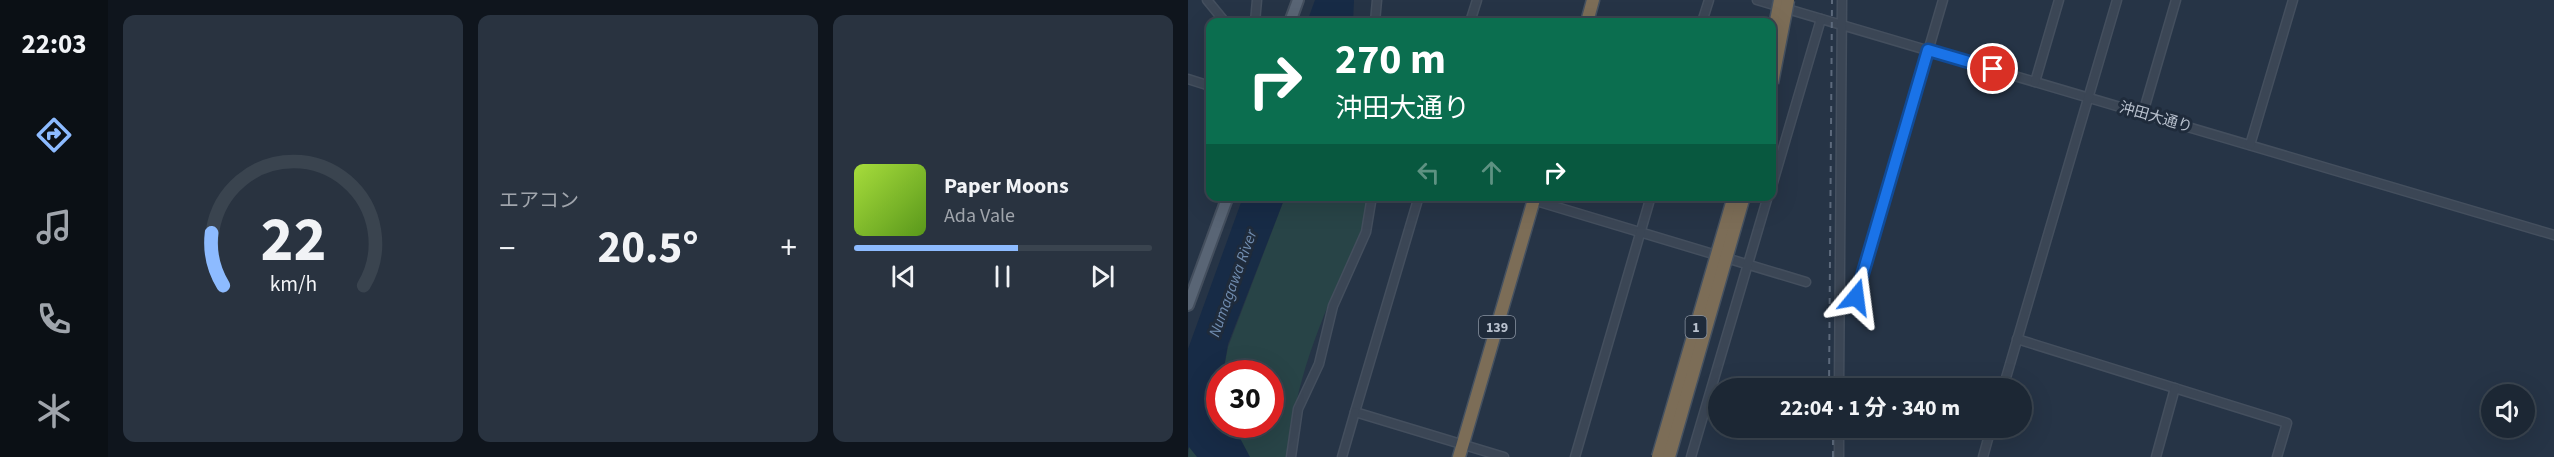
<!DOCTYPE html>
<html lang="ja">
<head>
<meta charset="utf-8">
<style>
	body { margin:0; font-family:"Source Sans 3","Noto Sans JP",sans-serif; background:#293340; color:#f1f3f6; height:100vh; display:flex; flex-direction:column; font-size:22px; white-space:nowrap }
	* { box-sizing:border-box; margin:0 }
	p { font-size:20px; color:#a0a5ac }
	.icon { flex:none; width:33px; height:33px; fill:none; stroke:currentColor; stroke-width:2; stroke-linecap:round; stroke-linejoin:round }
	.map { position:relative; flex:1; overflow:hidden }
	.side { display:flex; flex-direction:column; gap:15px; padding:15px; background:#0f151d; width:1080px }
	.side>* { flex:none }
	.top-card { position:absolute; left:18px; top:18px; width:570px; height:183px; border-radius:12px; box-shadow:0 6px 24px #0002,0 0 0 2px #3a444f; background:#0b6e4f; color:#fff; overflow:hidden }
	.buttons { position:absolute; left:1293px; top:384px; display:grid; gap:12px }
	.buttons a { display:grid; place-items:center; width:54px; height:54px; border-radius:50%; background:#1c2734; box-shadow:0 6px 24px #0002,0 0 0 2px #3a444f; font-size:30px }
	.speed { position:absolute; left:18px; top:360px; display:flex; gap:12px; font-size:30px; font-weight:700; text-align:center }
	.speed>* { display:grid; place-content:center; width:78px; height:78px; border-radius:50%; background:#1c2734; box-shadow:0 6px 24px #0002,0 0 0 2px #3a444f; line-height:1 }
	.speed .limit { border:9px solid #d22; background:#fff; color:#111 }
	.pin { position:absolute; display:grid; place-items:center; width:51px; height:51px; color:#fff; margin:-26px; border:3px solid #fff; border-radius:50%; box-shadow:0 2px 6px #0007 }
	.me { position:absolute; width:66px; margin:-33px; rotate:16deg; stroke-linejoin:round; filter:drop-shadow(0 0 4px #0008) }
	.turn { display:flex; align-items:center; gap:21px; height:126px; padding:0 30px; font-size:27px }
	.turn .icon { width:78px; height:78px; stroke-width:2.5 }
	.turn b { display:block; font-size:42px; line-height:51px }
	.lanes { display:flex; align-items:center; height:57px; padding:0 30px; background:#0003; justify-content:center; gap:30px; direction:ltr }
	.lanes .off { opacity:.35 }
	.big { font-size:45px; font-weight:700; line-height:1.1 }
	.side .widget { flex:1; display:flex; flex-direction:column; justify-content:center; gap:9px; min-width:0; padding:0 21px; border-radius:12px; background:#293340 }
	.side .dial { align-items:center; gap:0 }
	.dial svg { height:156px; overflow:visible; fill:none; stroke:#3a444f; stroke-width:7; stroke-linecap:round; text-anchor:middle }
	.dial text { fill:#f1f3f6; stroke:none }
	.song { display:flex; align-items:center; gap:18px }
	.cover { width:72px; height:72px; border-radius:9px; background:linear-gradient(135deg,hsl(80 70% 55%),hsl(90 70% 35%)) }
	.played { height:6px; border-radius:3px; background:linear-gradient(90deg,#8dbbff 55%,#3a444f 55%) }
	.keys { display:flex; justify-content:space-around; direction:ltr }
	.heat { display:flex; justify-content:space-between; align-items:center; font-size:33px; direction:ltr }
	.side .tiles { flex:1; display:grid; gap:15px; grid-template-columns:repeat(3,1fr) }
	.trip { position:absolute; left:520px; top:378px; width:324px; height:60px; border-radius:30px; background:#1c2734; box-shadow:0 6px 24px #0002,0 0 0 2px #3a444f; font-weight:700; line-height:60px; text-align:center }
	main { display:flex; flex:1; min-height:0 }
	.tabs { display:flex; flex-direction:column; width:108px; justify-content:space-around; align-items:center; background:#0b1015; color:#a0a5ac }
	.tabs .icon { width:42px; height:42px }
	.tabs .on { color:#8dbbff }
	.tabs b { font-size:27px; color:#f1f3f6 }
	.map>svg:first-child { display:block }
	.green { fill:#284447 }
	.water { fill:#172b46 }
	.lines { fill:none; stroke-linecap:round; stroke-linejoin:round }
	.minor-casing { stroke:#444f5e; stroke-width:11 }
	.major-casing { stroke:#444f5e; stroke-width:14 }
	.highway-casing { stroke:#455160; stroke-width:15 }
	.minor { stroke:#3b4655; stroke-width:8 }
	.major { stroke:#596575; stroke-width:10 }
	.highway { stroke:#7c6d57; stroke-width:12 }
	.rail { stroke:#5d6a7c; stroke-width:2; stroke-dasharray:6 6; stroke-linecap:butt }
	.highway-bridge-casing { stroke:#455160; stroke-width:15; stroke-linecap:butt }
	.highway-bridge { stroke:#7c6d57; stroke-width:12 }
	.route-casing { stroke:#114b97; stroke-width:15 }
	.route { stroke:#1a73e8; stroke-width:10 }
	.labels { text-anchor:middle; stroke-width:6; stroke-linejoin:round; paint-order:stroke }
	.shield { fill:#1f2b3b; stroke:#8b94a2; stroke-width:1.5 }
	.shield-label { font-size:14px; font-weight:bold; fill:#b9c1ce }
	.street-label { font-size:15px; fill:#b9c1ce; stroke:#1f2b3b }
	.water-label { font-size:16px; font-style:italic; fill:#708caf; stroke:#1f2b3b }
</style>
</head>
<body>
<main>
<nav class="tabs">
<b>22:03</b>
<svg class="icon on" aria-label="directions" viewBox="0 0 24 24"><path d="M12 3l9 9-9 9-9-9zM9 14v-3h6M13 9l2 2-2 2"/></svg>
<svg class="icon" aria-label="music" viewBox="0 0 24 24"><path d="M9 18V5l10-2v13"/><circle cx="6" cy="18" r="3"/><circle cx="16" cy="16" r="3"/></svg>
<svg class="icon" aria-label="phone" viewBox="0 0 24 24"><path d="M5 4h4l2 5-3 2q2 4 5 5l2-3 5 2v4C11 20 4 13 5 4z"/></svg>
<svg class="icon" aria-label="climate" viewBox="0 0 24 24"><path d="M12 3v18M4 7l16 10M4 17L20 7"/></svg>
</nav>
<section class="side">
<div class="tiles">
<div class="widget dial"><svg viewBox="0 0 100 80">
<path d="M14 69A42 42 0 1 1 86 69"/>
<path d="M14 69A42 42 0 0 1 8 42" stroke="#8dbbff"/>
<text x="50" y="56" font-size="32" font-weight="700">22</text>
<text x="50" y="72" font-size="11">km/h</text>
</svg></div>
<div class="widget"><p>エアコン</p>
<div class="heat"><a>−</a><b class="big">20.5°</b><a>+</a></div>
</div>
<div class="widget">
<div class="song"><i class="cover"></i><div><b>Paper Moons</b><p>Ada Vale</p></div></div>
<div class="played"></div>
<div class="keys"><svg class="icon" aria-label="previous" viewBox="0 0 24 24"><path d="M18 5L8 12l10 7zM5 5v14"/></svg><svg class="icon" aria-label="pause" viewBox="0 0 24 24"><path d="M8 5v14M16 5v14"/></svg><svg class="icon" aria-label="next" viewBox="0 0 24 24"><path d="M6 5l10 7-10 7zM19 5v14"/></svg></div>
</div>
</div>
</section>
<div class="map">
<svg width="1366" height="457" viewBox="0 0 1366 457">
	<rect width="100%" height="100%" fill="#263446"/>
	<path class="green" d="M 97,197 L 181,197 L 180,217 C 145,293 105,373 101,457 L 0,457 L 1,447 L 31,391 L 32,424 L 82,424 L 82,374 L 35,373 L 40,347 Z"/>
	<g class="water">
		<path d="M 127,0 L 166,0 L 165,22 L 119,22 Z"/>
		<path d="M 55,197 L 97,197 L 40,344 L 35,373 L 32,374 L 32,424 L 45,425 L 62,457 L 9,457 L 1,447 L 0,449 L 0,349 Z"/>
	</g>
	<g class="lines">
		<g class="minor-casing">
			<g id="minor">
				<path d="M 19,0 L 37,22"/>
				<path d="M 569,0 L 1366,235"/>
				<path d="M 67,22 L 69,0"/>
				<path d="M 187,22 L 189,0"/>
				<path d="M 282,22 L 289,0"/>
				<path d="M 514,22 L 521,0"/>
				<path d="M 0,79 L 22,86"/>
				<path d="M 847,82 L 871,0"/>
				<path d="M 955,113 L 988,0"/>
				<path d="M 1062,145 L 1105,0"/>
				<path d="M 584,186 L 633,19"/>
				<path d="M 231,196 L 167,412 L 316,457"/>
				<path d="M 332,196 L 618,282"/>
				<path d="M 652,292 L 668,297 L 755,0"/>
				<path d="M 829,339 L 1099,423 L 1089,457"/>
				<path d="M 651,388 L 654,0"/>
				<path d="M 815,388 L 929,0"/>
				<path d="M 103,457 L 110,409 L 131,364 L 145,306 L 178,232 L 184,196"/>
				<path d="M 154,457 L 167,412"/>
				<path d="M 387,457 L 463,196"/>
				<path d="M 503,457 L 580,196"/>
				<path d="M 651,457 L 651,428"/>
				<path d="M 795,457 L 803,428"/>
				<path d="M 968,457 L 987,388"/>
			</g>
		</g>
		<g class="major-casing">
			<g id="major">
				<path d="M 102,22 L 110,0"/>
				<path d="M 0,305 L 40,196"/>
			</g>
		</g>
		<g class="highway-casing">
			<g id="highway">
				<path d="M 399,22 L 405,0"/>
				<path d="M 271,457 L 347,196"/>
			</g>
		</g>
		<use href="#minor" class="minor"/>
		<use href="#major" class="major"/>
		<use href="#highway" class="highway"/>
		<g class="rail">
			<path d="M 641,388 L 644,0"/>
			<path d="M 645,457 L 645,428"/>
		</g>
		<g class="highway-bridge-casing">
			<g id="highway-bridge">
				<path d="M 584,42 L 592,0"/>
				<path d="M 584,83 L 600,0"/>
				<path d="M 470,457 L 546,196"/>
				<path d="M 481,457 L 556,196"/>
			</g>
		</g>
		<use href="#highway-bridge" class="highway-bridge"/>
	</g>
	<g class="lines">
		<g class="route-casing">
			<path id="route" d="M 668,297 L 740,50 L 805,69"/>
		</g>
		<use href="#route" class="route"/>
	</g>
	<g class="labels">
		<g class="shield">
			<rect x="291" y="316" width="36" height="22" rx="4.5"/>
			<rect x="497.5" y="316" width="21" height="22" rx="4.5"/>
		</g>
		<g class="shield-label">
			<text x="309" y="332">139</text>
			<text x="508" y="332">1</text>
		</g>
		<g class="street-label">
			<text transform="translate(968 117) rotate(16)" y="5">沖田大通り</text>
		</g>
		<g class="water-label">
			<text transform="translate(44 283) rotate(-70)" y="6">Numagawa River</text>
		</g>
	</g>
</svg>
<div class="buttons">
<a><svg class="icon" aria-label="sound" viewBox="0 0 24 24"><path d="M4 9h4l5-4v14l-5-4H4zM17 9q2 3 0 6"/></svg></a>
</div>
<div class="speed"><div class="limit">30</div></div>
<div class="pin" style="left:805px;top:69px;background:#d93025"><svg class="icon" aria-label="arrive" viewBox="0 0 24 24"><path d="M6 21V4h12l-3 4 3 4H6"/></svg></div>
<svg class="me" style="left:668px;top:297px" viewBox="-20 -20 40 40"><path d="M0-17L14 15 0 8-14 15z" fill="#1a73e8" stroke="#fff" stroke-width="4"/></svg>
<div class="trip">22:04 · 1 分 · 340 m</div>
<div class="top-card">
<div class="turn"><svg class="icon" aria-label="right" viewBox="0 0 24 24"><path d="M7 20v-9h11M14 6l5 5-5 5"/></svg><div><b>270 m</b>沖田大通り</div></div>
<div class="lanes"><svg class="icon off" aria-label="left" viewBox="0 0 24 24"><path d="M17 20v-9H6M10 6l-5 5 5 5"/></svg><svg class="icon off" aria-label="ahead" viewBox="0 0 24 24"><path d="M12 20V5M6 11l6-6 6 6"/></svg><svg class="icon" aria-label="right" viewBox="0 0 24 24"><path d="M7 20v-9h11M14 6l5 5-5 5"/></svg></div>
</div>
</div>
</main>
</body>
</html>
